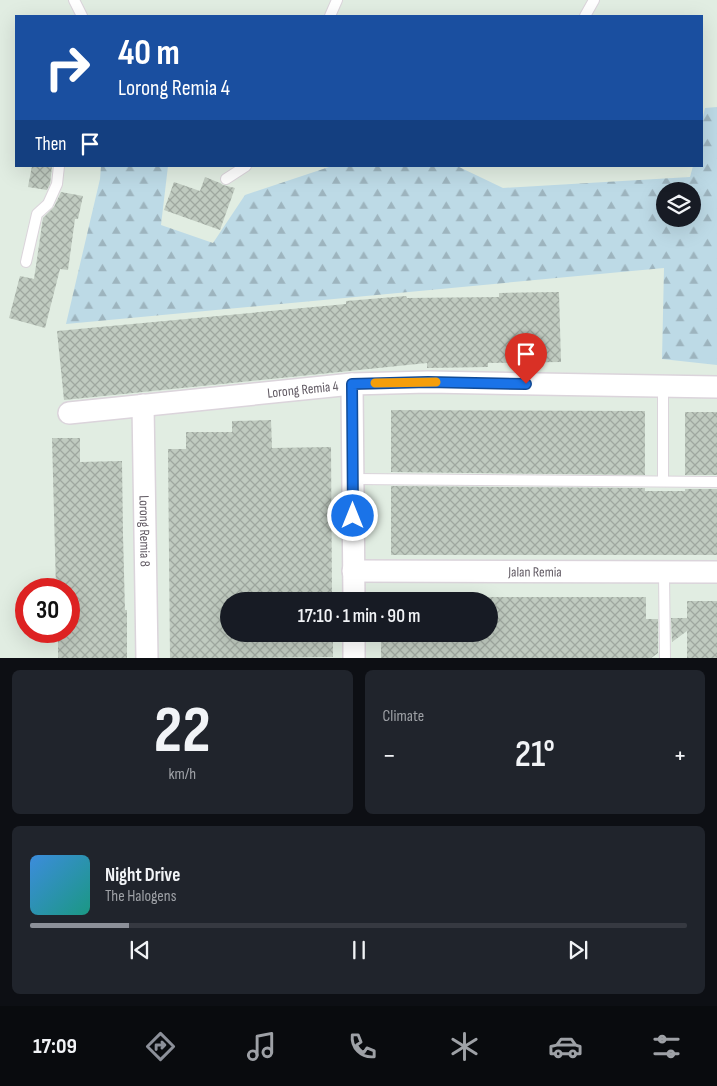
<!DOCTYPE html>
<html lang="en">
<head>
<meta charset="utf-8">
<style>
	body { margin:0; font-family:"Sofia Sans Condensed",sans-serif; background:#20242c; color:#f1f3f6; height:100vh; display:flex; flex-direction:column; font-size:19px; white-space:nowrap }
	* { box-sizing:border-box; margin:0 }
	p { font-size:16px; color:#9ea1a6 }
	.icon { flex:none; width:28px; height:28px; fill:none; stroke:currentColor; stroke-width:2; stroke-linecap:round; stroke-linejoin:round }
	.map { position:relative; height:658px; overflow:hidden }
	.details { display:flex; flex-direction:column; gap:12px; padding:12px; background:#0d0f14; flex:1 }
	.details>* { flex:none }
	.banner { position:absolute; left:15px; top:15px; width:688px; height:152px; border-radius:0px; box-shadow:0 5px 20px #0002; background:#1a4fa0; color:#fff; overflow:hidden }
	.tools { position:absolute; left:656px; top:182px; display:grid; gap:10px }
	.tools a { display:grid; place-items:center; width:45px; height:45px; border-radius:50%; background:#171b24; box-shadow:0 5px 20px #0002; font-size:25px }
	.speed { position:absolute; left:15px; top:578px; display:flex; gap:10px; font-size:25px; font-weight:700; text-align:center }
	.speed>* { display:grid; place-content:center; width:65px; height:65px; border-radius:50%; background:#171b24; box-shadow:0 5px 20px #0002; line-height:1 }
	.speed .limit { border:8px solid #d22; background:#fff; color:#111 }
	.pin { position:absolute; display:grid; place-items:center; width:42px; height:42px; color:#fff; margin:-51px -21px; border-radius:50% 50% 50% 0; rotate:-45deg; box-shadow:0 0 5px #0007 }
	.pin .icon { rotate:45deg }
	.me { position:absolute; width:55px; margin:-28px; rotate:0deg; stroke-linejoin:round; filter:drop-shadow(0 0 4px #0008) }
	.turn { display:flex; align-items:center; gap:18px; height:105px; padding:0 20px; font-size:22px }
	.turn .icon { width:65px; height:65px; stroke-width:2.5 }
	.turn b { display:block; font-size:35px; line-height:42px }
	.then { display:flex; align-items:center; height:48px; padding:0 20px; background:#0003; gap:10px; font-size:19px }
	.big { font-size:38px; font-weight:600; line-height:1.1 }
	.details .widget { flex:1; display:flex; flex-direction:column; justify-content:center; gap:8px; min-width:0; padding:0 18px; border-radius:8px; background:#20242c }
	.details .dial { align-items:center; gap:0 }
	.dial b { font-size:65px; line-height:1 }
	.song { display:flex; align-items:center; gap:15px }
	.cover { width:60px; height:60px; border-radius:8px; background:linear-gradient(135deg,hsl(210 70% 55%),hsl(170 70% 35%)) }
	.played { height:5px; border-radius:2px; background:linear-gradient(90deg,#8c9099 15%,#363941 15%) }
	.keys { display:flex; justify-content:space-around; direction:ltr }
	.heat { display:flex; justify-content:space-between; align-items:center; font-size:28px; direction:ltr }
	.details .tiles { flex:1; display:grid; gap:12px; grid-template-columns:1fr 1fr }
	.widget:last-child { grid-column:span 2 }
	.trip { position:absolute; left:220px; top:592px; width:278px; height:50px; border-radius:25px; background:#171b24; box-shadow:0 5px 20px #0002; font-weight:600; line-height:50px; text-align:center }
	.tabs { display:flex; height:80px; justify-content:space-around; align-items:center; background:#090b0e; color:#9ea1a6 }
	.tabs .icon { width:35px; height:35px }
	.tabs .selected { color:#8c9099 }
	.tabs b { font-size:22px; color:#f1f3f6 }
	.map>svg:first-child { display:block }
	.forest { fill:url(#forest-firs); fill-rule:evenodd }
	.building { fill:url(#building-cross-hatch) }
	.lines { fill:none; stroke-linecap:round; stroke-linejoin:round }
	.lane-casing { stroke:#dbd4db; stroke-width:12 }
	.street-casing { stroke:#dbd4db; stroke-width:24 }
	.lane { stroke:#fff; stroke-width:10 }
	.street { stroke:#fff; stroke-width:21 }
	.route-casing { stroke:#114b97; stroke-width:12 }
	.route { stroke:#1a73e8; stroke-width:9 }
	.slow { stroke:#f59e0b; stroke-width:9 }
	.labels { text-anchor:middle; stroke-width:5; stroke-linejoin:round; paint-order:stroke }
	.street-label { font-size:14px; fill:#615a63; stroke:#fff }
</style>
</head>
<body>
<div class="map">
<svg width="717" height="659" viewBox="0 0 717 659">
	<defs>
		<pattern id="forest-firs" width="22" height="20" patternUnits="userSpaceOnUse" patternTransform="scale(1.25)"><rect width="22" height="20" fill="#bddae6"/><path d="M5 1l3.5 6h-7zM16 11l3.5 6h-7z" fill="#9db4be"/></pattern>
		<pattern id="building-cross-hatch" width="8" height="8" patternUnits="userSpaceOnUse" patternTransform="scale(1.25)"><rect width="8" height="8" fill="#c0cbc0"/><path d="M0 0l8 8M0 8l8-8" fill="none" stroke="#9fa8a0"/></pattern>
	</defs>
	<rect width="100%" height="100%" fill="#e1ede2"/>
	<path class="forest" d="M 717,107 L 717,365 L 662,359 L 664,268 L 66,324 L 100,179 L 101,166 L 168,166 L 161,225 L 213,243 L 245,195 L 332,166 L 457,166 L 503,188 L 690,177 L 693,166 L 701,166 L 701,126 L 705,108 ZM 692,191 L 692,219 L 665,219 L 665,191 Z"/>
	<g class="building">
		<path d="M 32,166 L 52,166 L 50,184 L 47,190 L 28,187 Z"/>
		<path d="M 205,177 L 220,183 L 223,185 L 235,188 L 220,230 L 164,210 L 174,182 L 200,191 Z"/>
		<path d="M 61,192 L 83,196 L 78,219 L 75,219 L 68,270 L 60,269 L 45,328 L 9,318 L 20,276 L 34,279 L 43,218 L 54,207 Z"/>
		<path d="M 559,292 L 561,362 L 488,363 L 488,367 L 427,368 L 427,363 L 64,400 L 57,331 L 346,304 L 346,301 L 406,296 L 407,298 L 499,297 L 499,293 Z"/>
		<path d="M 391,410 L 645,411 L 645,475 L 391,472 Z"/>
		<rect x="685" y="412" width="32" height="63"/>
		<path d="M 271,420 L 272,448 L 331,447 L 332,601 L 229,601 L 229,634 L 333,634 L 333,657 L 170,659 L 168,449 L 186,449 L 186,432 L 232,432 L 232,421 Z"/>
		<path d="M 52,438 L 80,438 L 80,462 L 122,461 L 123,535 L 125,610 L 127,610 L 127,659 L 58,659 L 58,631 L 69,631 L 69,589 L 56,589 Z"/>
		<path d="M 391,486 L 645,488 L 645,491 L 685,491 L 685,489 L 717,489 L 717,555 L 391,555 Z"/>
		<path d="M 392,597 L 646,597 L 646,619 L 658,619 L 658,653 L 650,659 L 381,659 L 381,634 L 489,634 L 489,601 L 392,601 Z"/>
		<path d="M 687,601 L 717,601 L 717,659 L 687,659 L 687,631 L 672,642 L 671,618 L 687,618 Z"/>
	</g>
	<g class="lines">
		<g class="lane-casing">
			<g id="lane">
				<path d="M 74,0 L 82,16"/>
				<path d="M 330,16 L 337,0"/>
				<path d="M 585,16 L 594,0"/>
				<path d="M 226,179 L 246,166"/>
				<path d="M 26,262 L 37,214 L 48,204 L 57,184 L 59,166"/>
				<path d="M 663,386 L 663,481"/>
				<path d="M 353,479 L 717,482"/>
				<path d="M 664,572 L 665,659"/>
			</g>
		</g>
		<g class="street-casing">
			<g id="street">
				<path d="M 352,384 L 354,601"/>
				<path id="s1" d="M 143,405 L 147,659"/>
				<path id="s2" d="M 69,413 L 352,384 L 428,382 L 717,387"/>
				<path id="s3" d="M 353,571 L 717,572"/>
				<path d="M 354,634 L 354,659"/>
			</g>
		</g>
		<use href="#lane" class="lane"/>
		<use href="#street" class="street"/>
	</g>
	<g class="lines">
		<g class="route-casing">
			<path id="route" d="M 353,516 L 352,384 L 428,382 L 526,384"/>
		</g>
		<use href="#route" class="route"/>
		<path class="slow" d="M 375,383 L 436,382"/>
	</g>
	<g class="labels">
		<g class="street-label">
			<text dy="5" stroke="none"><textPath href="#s2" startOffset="235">Lorong Remia 4</textPath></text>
			<text dy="5" stroke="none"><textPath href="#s1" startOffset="126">Lorong Remia 8</textPath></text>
			<text dy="5" stroke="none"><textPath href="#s3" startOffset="182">Jalan Remia</textPath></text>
		</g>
	</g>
</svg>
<div class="tools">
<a><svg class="icon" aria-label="layers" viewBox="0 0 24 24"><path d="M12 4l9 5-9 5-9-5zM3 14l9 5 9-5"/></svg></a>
</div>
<div class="speed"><div class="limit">30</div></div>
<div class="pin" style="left:526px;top:384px;background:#d93025"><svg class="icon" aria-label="arrive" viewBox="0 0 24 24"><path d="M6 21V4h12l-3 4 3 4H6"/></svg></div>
<svg class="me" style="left:353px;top:516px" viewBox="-20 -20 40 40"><circle r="17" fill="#1a73e8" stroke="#fff" stroke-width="3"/><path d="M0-11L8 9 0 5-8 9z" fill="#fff"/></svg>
<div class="trip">17:10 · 1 min · 90 m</div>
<div class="banner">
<div class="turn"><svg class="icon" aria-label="right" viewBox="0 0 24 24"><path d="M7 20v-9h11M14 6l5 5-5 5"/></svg><div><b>40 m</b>Lorong Remia 4</div></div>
<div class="then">Then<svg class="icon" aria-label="arrive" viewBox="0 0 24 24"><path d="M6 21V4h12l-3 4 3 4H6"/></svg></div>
</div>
</div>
<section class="details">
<div class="tiles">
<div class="widget dial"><b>22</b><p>km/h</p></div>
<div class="widget"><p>Climate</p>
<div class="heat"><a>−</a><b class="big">21°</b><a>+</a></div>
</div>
<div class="widget">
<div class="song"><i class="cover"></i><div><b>Night Drive</b><p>The Halogens</p></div></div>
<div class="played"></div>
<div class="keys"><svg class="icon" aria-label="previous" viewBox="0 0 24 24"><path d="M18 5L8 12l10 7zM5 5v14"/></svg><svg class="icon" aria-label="pause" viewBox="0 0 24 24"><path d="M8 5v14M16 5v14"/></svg><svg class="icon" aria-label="next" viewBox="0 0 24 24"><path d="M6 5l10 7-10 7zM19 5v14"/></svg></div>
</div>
</div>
</section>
<nav class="tabs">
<b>17:09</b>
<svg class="icon selected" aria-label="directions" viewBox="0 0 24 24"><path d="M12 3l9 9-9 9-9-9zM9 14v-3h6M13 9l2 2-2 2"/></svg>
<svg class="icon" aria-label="music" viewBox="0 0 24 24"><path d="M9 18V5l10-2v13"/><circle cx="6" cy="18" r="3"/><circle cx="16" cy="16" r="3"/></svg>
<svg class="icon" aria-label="phone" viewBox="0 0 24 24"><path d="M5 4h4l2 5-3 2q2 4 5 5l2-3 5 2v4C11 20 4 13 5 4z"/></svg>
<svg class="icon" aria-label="climate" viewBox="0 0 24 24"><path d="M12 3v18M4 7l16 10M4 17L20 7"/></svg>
<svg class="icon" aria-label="car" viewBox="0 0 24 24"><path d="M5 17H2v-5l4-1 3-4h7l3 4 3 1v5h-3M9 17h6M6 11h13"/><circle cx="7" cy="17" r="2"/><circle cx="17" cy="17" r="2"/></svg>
<svg class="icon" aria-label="filters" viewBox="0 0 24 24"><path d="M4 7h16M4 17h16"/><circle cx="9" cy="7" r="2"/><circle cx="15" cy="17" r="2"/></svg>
</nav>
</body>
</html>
